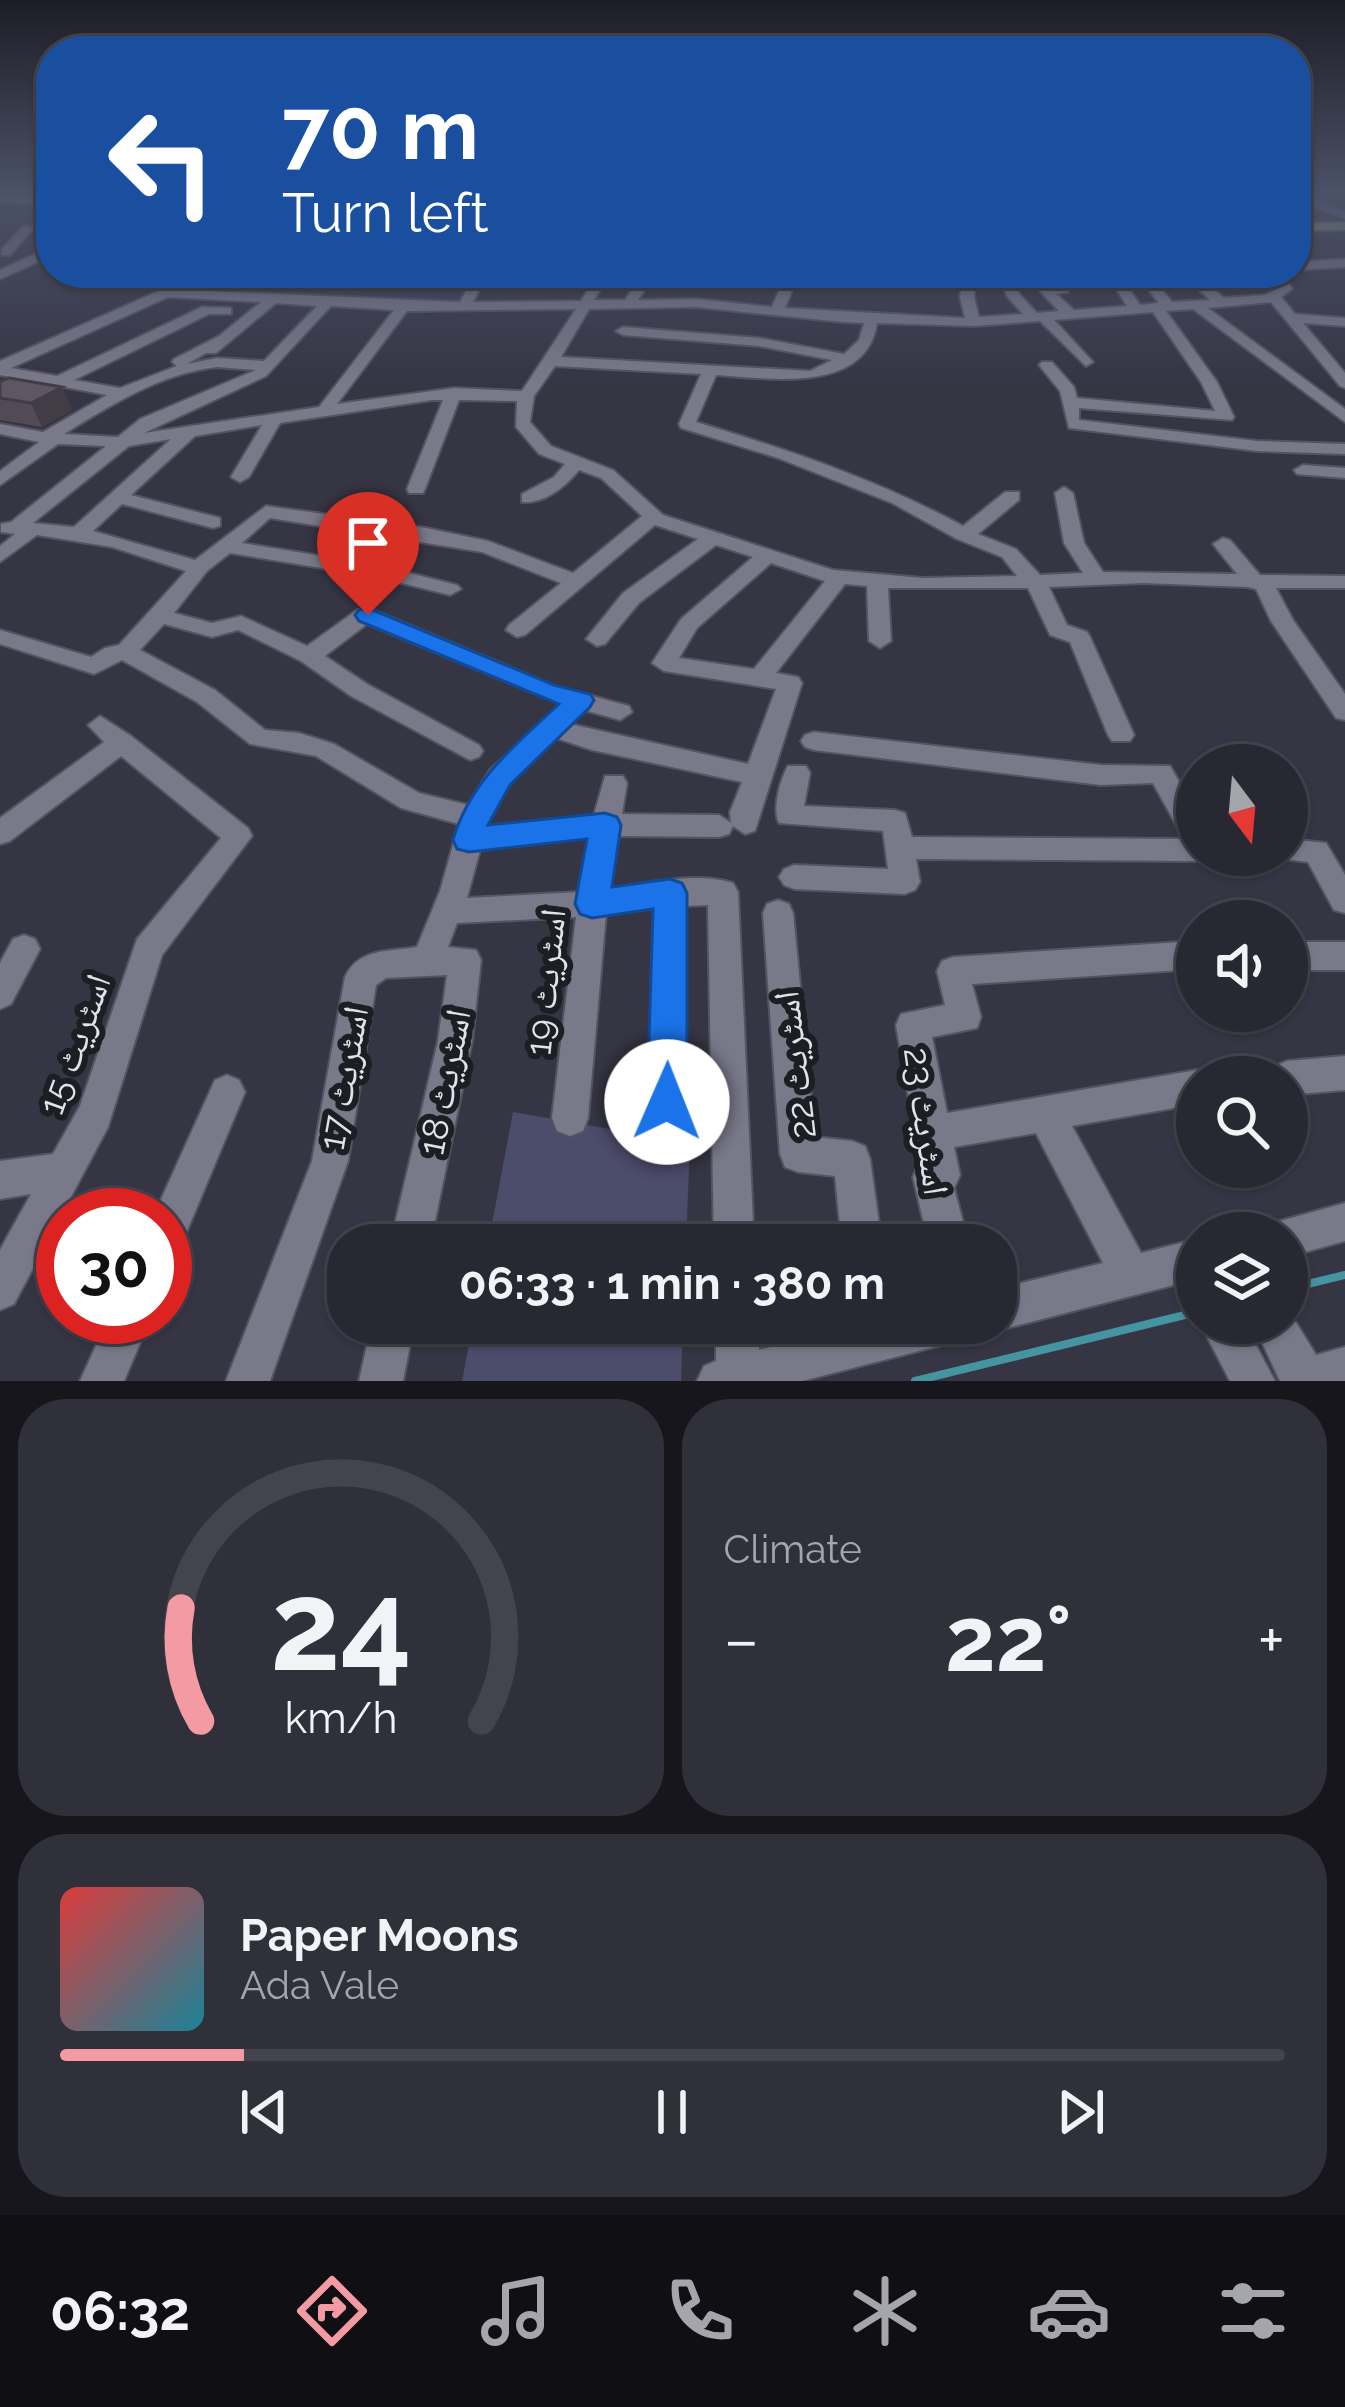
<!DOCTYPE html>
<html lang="en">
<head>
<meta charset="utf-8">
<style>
	body { margin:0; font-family:Raleway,"Noto Naskh Arabic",sans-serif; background:#30303b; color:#f1f3f6; height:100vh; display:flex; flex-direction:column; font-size:45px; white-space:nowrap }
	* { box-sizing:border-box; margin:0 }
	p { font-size:39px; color:#a5a6ac }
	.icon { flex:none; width:66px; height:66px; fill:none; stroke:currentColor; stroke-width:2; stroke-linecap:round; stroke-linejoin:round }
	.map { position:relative; height:1381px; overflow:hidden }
	.panel { display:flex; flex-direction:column; gap:18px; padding:18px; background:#16161c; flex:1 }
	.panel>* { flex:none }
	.top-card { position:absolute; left:36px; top:36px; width:1275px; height:252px; border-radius:48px; box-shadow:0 3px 9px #0004,0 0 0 3px #44444e; background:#1a4fa0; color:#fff; overflow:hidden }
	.needle { width:78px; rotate:164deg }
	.tools { position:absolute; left:1176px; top:744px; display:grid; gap:24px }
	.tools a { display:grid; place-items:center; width:132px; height:132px; border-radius:50%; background:#282833; box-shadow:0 3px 9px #0004,0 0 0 3px #44444e; font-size:60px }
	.speed { position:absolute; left:36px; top:1188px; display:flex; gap:24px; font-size:60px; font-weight:700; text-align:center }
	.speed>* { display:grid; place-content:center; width:156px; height:156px; border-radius:50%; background:#282833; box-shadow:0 3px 9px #0004,0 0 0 3px #44444e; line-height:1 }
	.speed .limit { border:18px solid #d22; background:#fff; color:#111 }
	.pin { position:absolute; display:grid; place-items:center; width:102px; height:102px; color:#fff; margin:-123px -51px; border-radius:50% 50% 50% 0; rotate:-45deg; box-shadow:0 0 12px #0007 }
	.pin .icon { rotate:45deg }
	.me { position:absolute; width:132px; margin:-66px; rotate:1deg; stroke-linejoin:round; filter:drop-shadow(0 0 9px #0008) }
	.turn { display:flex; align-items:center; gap:42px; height:252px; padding:0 48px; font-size:54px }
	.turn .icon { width:156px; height:156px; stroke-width:2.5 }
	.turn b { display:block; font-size:84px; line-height:102px }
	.big { font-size:90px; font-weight:700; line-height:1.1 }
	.panel .tile { flex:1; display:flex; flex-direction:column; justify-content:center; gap:18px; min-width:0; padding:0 42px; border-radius:48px; background:#30303b }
	.panel .dial { align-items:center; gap:0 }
	.dial svg { height:312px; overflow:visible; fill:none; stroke:#44444e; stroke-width:7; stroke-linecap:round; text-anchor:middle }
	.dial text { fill:#f1f3f6; stroke:none }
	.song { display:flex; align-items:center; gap:36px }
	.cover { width:144px; height:144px; border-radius:18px; background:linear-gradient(135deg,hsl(0 70% 55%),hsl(190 70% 35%)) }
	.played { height:12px; border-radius:6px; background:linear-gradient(90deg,#f49aa2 15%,#44444e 15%) }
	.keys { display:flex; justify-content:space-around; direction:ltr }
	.heat { display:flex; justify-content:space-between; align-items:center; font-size:66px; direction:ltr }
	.panel .tiles { flex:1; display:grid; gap:18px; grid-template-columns:1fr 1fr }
	.tile:last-child { grid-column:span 2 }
	.trip { position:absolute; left:327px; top:1224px; width:690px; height:120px; border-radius:48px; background:#282833; box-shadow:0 3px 9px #0004,0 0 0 3px #44444e; font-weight:700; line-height:120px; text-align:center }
	.tabs { display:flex; height:192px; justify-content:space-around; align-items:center; background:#101014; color:#a5a6ac }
	.tabs .icon { width:84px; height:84px }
	.tabs .selected { color:#f49aa2 }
	.tabs b { font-size:54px; color:#f1f3f6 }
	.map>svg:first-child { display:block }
	.built { fill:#3c3c51 }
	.green { fill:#4c4c6b }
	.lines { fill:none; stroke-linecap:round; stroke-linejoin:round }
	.stream { stroke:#4594a2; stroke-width:8 }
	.minor-casing { stroke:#545460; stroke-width:4 }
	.major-casing { stroke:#545460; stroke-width:4 }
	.minor { fill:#79798a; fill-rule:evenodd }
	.major { fill:#9ca886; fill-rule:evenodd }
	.wall { fill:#524a56 }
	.shaded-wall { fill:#423c46 }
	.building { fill:#5f5664; stroke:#423c46; stroke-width:3 }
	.route { fill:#1a73e8; stroke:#114b97; stroke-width:3 }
	.labels { text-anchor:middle; stroke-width:12; stroke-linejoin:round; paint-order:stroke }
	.near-street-label { font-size:36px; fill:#e1e2eb; stroke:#1d1e24 }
</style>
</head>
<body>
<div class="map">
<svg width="1345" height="1381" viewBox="0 0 1345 1381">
	<rect width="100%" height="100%" fill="#353544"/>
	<path class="built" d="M 279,273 L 462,273 L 460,278 L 475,279 L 463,304 L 253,301 L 289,278 L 275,275 Z"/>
	<g class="green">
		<path d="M 513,1112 L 690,1143 L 686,1245 L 488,1245 Z"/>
		<path d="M 473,1323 L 683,1323 L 681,1381 L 462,1381 Z"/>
	</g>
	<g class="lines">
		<g class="stream">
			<path d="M 1287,1289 L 1345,1275"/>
			<path d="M 915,1381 L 1197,1312"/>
		</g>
		<g class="minor-casing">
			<g id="minor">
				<path d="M 0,191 L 8,191 L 0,196 Z"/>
				<path d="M 1296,192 L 1345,212 L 1345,219 L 1296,199 Z"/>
				<path d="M 24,226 L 34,228 L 10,255 L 2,255 L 2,249 Z"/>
				<path d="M 46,249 L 51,249 L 51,256 L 0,279 L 0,270 Z"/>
				<path d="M 1345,259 L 1345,267 L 1296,270 L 1296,262 Z"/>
				<path d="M 104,273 C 128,273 152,281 176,281 C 190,281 202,273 216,273 L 183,290 L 460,302 L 476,273 L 488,273 L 473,302 L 581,301 L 598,273 L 610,273 L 594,300 L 625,300 L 643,273 L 655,273 L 638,300 L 696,299 L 772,307 L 787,273 L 799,273 L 785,308 L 965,318 L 960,297 L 963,273 L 975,273 L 974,297 L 979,317 L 1023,314 L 1007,296 L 999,273 L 1011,273 L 1020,295 L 1037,313 L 1059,311 L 1040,291 L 1052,286 L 1038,273 L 1052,273 L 1068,286 L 1068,292 L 1056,294 L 1074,310 L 1127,306 L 1106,273 L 1118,273 L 1140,305 L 1159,303 L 1135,273 L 1148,273 L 1172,302 L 1210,300 L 1181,273 L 1195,273 L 1224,298 L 1265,295 L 1279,288 L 1271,273 L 1283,273 L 1292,289 L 1281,297 L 1295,314 L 1345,318 L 1345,326 L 1303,323 L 1345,373 L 1345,388 L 1340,386 L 1271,302 L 1208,308 L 1345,409 L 1345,422 L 1193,309 L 1166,311 L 1217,382 L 1234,417 L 1232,420 L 1079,408 L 1079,420 L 1257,441 L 1345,444 L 1345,454 L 1257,451 L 1069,428 L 1060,391 L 1039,365 L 1042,362 L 1052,362 L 1074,387 L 1077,398 L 1215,411 L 1201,382 L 1153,312 L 1054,320 L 1093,362 L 1086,366 L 1040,321 L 973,326 L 877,323 C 866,395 768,378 716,375 L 696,422 C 789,450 878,480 963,526 L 1005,492 L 1019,492 L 1019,500 L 978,534 L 1016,549 L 1040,575 L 1083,573 L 1064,543 L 1055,493 L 1064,487 L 1073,493 L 1084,543 L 1103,572 L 1237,574 L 1213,544 L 1223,538 L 1230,540 L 1260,575 L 1345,576 L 1345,588 L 1276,588 L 1293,620 L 1345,694 L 1345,720 L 1336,718 L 1271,621 L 1256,589 L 1248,587 L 1143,583 L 1049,587 L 1067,625 L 1087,632 L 1090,637 L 1134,735 L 1130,741 L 1112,741 L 1108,735 L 1070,642 L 1050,635 L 1028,588 L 888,588 L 891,641 L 880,648 L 869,641 L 867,586 L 845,584 L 776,673 L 798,677 L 802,683 L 755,831 L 745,834 L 733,826 L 729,834 L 719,837 L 618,836 L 610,888 C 647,884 697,871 733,883 L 738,892 L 754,1245 L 714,1245 L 708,905 L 685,906 L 685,1143 L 680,1156 L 667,1161 L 654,1156 L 649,1143 L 655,908 L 606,914 L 588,1118 L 583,1131 L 570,1136 L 557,1131 L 552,1118 L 576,917 L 457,923 L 448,947 L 476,950 L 481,960 L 472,1041 L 430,1245 L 390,1245 L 438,1041 L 447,975 L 386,978 L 376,985 L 348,1161 L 270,1381 L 226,1381 L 312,1161 L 345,977 C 359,947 391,952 417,947 L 440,891 L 459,824 L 401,808 L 316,756 L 250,744 L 197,702 L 122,660 L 94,674 L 0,644 L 0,630 L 91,657 L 105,648 L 119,645 L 186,571 L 112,547 L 37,535 L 0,562 L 0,546 L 15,534 L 1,532 L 1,524 L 11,522 L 106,446 L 58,444 L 0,485 L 0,471 L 39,442 L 0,434 L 0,424 L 43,432 L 107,395 L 0,375 L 0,361 L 168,287 ZM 168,297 L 261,302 L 219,336 L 174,359 L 172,362 L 177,366 L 120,388 L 74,380 L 209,314 L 231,314 L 231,308 L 202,307 L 57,376 L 11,368 ZM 276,303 L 317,306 L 264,361 L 217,358 L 187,364 L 206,353 L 216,353 ZM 331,306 L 394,310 L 319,407 L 144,433 L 266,376 ZM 696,307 L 842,322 L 864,323 L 859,340 L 844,354 L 759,338 L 623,327 L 616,331 L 623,335 L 759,346 L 832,360 L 810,371 L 561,357 L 589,309 ZM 576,309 L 522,391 L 454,388 L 337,404 L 407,311 ZM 555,366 L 701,374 L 679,424 L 681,428 L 778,458 L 892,503 L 957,539 L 1002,557 L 1017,576 L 923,578 L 833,570 L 663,515 L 613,470 L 551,446 L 530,422 L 534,396 ZM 217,367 L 256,370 L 140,419 L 118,437 L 64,434 C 111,405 161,373 217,367 ZM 432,400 L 443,400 L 407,489 L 409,493 L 423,493 L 425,489 L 459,400 L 517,401 L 516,427 L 539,454 L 565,464 L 554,477 L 522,494 L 522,502 C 545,504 566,486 579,470 L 601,478 L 642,516 L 573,573 L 488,541 L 426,528 L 266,506 L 195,560 L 93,531 L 122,504 L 213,528 L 220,526 L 220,518 L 131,495 L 195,436 L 262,425 L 231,477 L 240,482 L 249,477 L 280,423 ZM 171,439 L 74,527 L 33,523 L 129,446 ZM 270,518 L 482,552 L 561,583 L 509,625 L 506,630 L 517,637 L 525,635 L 655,525 L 698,539 L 623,593 L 586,639 L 597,646 L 605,644 L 639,603 L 716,545 L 753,557 L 681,619 L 652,663 L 664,671 L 776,689 L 748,764 L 570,724 L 584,710 L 620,720 L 632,712 L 629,706 L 555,686 L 373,610 L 357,610 L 307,646 L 241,616 L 212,623 L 174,613 L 207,571 L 230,553 L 377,577 L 450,595 L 461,589 L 457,585 L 377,565 L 242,543 ZM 771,563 L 825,581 L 754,669 L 679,658 L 697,628 ZM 164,624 L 212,637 L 238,630 L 301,661 L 351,696 L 470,760 L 479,757 L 483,751 L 479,745 L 367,684 L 325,656 L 367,624 L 561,704 L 490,770 L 468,805 L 419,793 L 334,744 L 299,733 L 265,730 L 215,690 L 140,650 ZM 556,738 L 592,750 L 742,782 L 730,812 L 731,823 L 719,815 L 622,814 L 627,783 L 623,776 L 605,776 L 594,815 L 486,827 L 508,784 ZM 590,837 L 579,892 L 467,898 L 480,850 Z"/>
				<path d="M 677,273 L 740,273 L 765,278 L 759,282 L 683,277 Z"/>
				<path d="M 1303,465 L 1345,468 L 1345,478 L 1297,474 L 1294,470 Z"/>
				<path d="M 100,716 L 131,736 L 248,828 L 252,836 L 162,955 L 108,1127 L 14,1304 L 0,1310 L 0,1250 L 31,1194 L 0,1199 L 0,1161 L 53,1154 L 80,1106 L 137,939 L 221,838 L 121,756 L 10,841 L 0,844 L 0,818 L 104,742 L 88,725 Z"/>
				<path d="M 814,732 L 1101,765 L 1170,766 L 1197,812 L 1197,855 L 1209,855 L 1197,861 L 916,859 L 920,882 L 915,890 L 905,894 L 794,889 L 784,885 L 779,877 L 784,869 L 794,865 L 888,869 L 883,831 L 779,823 C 772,809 780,780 788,766 L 806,766 L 810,773 L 804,806 L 895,810 L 905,813 L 912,837 L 1184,839 L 1153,783 L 1101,785 L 814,750 L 805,747 L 801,741 L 805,735 Z"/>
				<path d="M 1287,839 L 1326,843 L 1345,875 L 1345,913 L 1334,910 L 1308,862 L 1277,858 L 1275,855 L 1287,855 Z"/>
				<path d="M 778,900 L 789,904 L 793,913 L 815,1137 L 852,1141 L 865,1146 L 870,1159 L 882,1245 L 842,1245 L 835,1176 L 798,1172 L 785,1167 L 780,1154 L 763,913 L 767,904 Z"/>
				<path d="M 24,935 L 35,939 L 40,949 L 11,1004 L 0,1009 L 0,963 L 13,939 Z"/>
				<path d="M 1197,941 L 1197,969 L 972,984 L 981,1017 L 977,1028 L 932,1037 L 947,1113 L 1197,1070 L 1210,1077 L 1197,1077 L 1197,1104 L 1072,1126 L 1141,1253 L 1197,1239 L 1197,1279 L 996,1331 L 981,1325 L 996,1323 L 996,1289 L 1103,1263 L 1036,1133 L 954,1147 L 960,1175 L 954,1188 L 969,1245 L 929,1245 L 913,1177 L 920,1163 L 896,1025 L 901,1014 L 945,1005 L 937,971 L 942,961 L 953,957 Z"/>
				<rect x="1287" y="942" width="58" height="28"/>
				<path d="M 1345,1056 L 1345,1090 L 1287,1095 L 1287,1077 L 1270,1077 L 1275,1066 L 1287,1061 Z"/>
				<path d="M 227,1075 L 239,1080 L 245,1092 L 179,1250 L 165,1256 L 165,1215 L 154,1215 L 215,1080 Z"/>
				<path d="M 1345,1203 L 1345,1241 L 1287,1257 L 1287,1233 L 1269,1233 L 1273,1223 Z"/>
				<path d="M 1287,1308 L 1316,1355 L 1345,1347 L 1345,1381 L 1280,1381 L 1253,1323 L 1287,1323 Z"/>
				<path d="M 109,1317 L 151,1317 L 124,1381 L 80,1381 Z"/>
				<path d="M 372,1323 L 414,1323 L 403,1381 L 359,1381 Z"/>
				<path d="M 716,1323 L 758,1323 L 759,1350 L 864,1323 L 967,1323 L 961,1338 L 946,1344 L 802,1381 L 697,1381 L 704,1366 L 716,1361 Z"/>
				<path d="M 1200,1323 L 1244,1323 L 1275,1381 L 1230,1381 Z"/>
			</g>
		</g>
		<g class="major-casing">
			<g id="major">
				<path d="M 0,194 L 51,196 L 51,204 L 0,202 Z"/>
				<path d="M 1345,222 L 1345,230 L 1296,231 L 1296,223 Z"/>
			</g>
		</g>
		<use href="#minor" class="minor"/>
		<use href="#major" class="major"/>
	</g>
	<path class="wall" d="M 0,382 L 62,387 L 72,410 L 42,427 L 0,420 Z"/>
	<path class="shaded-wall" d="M 62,387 L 72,410 L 42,427 L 31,403 Z"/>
	<path class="building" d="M 9,378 L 62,387 L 31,403 L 0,398 L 0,382 Z"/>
	<linearGradient id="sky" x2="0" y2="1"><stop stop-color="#1d1d25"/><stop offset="0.5" stop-color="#4b5167"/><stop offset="1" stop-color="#4b5167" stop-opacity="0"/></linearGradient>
	<rect width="1345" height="384" fill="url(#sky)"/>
	<path class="route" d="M 368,608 L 554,685 L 590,694 L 594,700 L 590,707 L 510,785 L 488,825 L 605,813 L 617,817 L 621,825 L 612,887 L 670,879 L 682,883 L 687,893 L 687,1102 L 681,1116 L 667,1121 L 653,1116 L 647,1102 L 653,909 L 592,918 L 580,914 L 575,904 L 587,839 L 469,852 L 457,849 L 453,840 C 470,781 515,745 559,704 L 359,621 L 355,615 L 359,610 Z"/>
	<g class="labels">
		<g class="near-street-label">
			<text transform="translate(545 982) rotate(-84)" y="13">اسٹریٹ 19</text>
			<text transform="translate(74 1044) rotate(-70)" y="13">اسٹریٹ 15</text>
			<text transform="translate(794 1065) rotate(-97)" y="13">اسٹریٹ 22</text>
			<text transform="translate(343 1078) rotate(-80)" y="13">اسٹریٹ 17</text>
			<text transform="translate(444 1082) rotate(-79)" y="13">اسٹریٹ 18</text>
			<text transform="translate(927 1121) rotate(82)" y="13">اسٹریٹ 23</text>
		</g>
	</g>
</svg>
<div class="tools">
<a><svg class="needle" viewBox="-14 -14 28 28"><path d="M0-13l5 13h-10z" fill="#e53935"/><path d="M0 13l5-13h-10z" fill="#a5a6ac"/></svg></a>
<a><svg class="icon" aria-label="sound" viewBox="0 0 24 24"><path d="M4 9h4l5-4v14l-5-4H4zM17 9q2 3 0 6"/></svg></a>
<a><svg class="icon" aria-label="search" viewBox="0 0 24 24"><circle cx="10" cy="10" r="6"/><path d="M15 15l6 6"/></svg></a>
<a><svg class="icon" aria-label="layers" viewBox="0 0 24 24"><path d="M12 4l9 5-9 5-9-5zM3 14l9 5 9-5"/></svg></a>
</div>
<div class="speed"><div class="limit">30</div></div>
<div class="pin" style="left:368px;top:615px;background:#d93025"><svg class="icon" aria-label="arrive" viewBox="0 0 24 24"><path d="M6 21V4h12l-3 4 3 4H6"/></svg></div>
<svg class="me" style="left:667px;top:1102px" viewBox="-20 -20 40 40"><circle r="19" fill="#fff"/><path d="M0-13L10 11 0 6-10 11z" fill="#1a73e8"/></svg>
<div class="trip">06:33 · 1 min · 380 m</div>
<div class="top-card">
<div class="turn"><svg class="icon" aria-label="left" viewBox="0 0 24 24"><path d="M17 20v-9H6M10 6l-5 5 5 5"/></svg><div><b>70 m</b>Turn left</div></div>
</div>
</div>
<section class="panel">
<div class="tiles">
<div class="tile dial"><svg viewBox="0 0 100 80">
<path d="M14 69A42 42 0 1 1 86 69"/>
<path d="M14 69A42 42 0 0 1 9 40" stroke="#f49aa2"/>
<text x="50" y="56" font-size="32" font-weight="700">24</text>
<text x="50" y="72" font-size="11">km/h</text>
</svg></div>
<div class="tile"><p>Climate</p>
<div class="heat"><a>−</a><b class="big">22°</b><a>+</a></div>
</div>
<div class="tile">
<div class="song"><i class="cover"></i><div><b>Paper Moons</b><p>Ada Vale</p></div></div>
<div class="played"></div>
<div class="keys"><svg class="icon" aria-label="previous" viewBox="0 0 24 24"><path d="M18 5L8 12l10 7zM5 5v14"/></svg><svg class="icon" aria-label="pause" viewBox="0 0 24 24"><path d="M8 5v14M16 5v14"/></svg><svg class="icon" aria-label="next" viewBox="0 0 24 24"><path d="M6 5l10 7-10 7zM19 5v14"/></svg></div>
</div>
</div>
</section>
<nav class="tabs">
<b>06:32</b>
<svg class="icon selected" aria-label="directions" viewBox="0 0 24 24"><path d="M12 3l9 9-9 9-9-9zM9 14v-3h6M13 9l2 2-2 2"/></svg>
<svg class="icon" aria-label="music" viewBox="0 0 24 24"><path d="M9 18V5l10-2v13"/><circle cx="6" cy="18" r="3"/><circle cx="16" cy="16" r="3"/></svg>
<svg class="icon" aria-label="phone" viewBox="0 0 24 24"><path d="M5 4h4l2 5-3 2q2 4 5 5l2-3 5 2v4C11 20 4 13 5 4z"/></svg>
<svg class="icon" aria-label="climate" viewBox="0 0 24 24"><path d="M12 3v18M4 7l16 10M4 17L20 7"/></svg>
<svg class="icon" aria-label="car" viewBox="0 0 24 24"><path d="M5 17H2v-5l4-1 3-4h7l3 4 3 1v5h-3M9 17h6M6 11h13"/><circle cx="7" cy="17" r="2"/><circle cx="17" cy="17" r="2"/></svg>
<svg class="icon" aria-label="filters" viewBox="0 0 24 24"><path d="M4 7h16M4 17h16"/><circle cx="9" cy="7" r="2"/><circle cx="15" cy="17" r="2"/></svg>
</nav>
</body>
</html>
